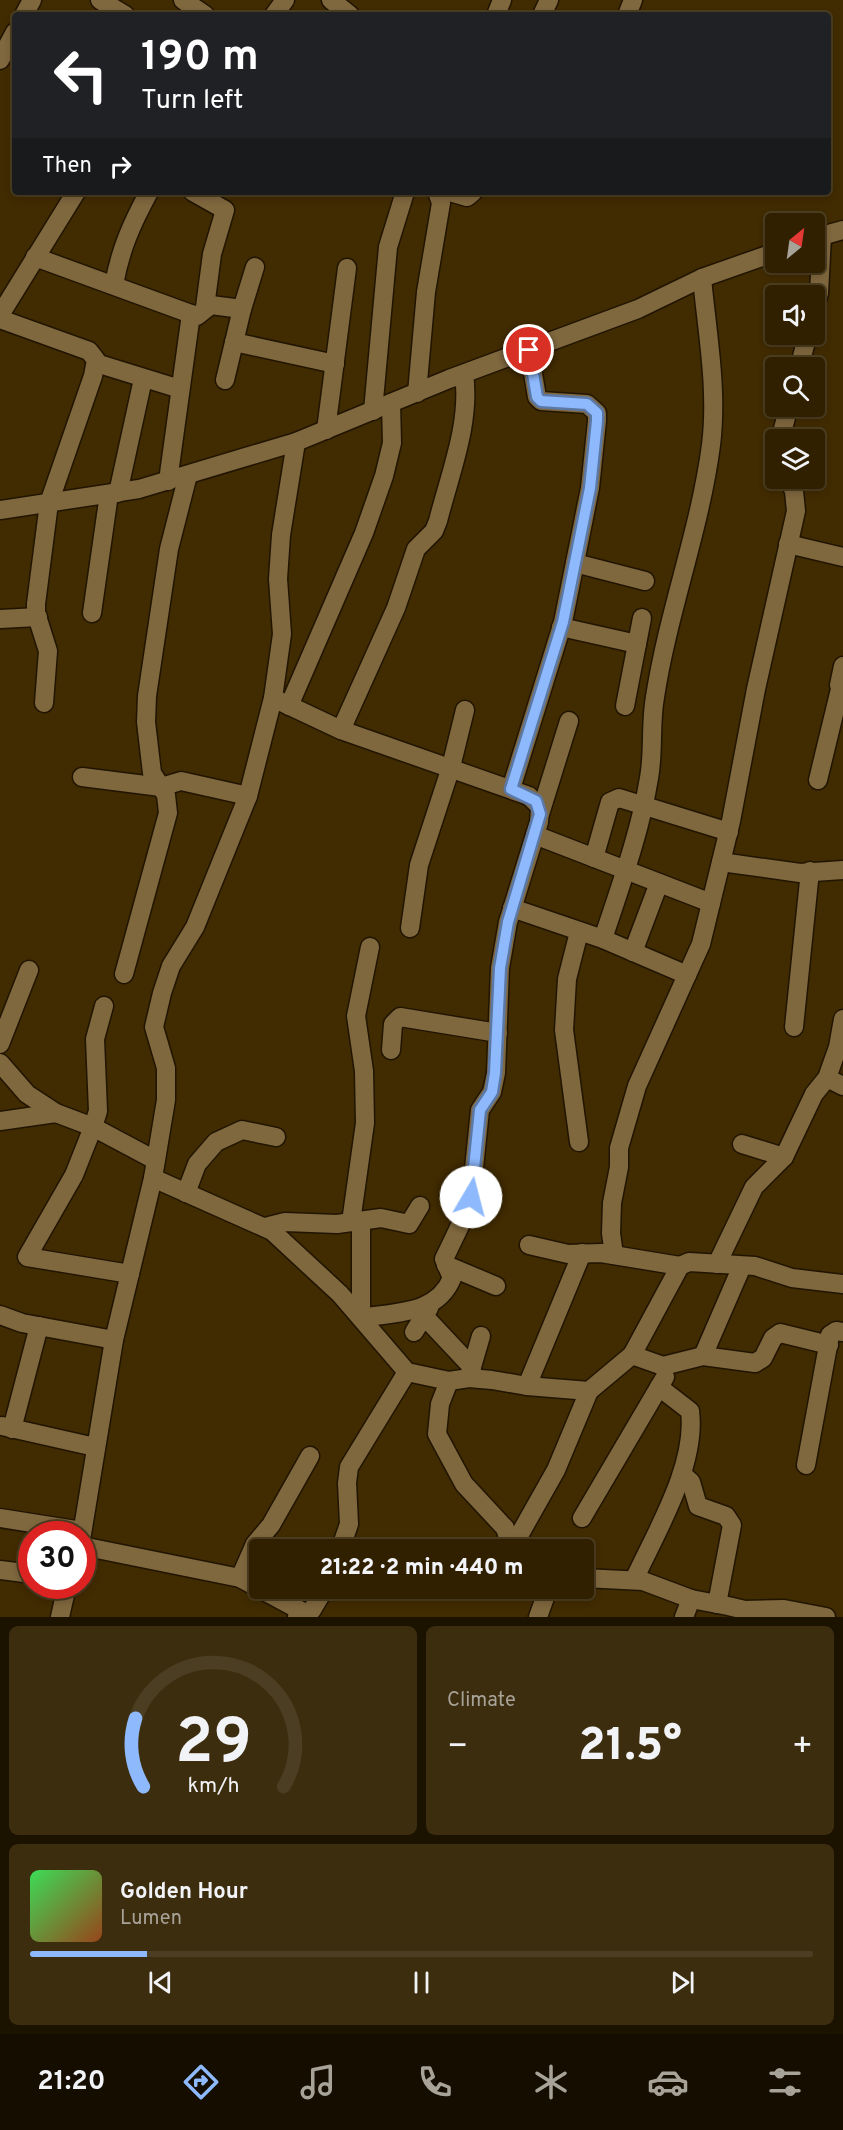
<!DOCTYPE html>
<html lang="en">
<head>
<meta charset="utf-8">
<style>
	body { margin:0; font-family:Overpass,sans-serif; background:#3d2d0f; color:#f1f3f6; height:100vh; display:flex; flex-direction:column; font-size:22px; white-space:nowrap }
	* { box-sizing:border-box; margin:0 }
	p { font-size:20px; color:#a8a399 }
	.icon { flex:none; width:33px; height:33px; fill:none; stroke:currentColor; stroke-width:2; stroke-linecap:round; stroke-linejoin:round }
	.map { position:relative; height:1617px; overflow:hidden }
	.drawer { display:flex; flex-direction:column; gap:9px; padding:9px; background:#1b1200; flex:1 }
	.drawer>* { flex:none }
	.banner { position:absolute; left:12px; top:12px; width:819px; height:183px; border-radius:6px; box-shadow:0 3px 9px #0003,0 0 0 2px #4c3e22; background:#202124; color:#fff; overflow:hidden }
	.needle { width:39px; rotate:29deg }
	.buttons { position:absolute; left:765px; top:213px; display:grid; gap:12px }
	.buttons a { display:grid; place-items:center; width:60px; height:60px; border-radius:6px; background:#312000; box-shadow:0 3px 9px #0003,0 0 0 2px #4c3e22; font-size:30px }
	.speed { position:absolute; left:18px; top:1521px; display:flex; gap:12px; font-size:30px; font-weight:700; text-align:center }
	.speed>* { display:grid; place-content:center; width:78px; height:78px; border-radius:50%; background:#312000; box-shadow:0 3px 9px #0003,0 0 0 2px #4c3e22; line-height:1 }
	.speed .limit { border:9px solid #d22; background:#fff; color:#111 }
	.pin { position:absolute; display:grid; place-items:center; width:51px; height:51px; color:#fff; margin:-26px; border:3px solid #fff; border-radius:50%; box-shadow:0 2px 6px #0007 }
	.me { position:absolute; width:66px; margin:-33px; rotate:8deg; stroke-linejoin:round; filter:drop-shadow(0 0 4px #0008) }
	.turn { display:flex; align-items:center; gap:21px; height:126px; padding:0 30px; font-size:27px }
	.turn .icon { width:78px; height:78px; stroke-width:2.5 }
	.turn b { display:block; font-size:42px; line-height:51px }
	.then { display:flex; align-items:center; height:57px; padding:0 30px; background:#0003; gap:12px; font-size:22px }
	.big { font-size:45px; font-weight:800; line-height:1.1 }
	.drawer .card { flex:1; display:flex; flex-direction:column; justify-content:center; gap:9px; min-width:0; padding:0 21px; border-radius:9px; background:#3d2d0f }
	.drawer .dial { align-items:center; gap:0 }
	.dial svg { height:156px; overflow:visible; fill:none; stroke:#4c3e22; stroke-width:7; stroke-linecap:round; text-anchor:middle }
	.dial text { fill:#f1f3f6; stroke:none }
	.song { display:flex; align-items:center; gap:18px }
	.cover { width:72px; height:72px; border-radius:9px; background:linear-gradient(135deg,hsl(130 70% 55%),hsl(20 70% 35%)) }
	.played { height:6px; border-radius:3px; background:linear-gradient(90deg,#8eb9fd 15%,#4c3e22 15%) }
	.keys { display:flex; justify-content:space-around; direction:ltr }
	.heat { display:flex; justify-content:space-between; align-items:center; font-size:33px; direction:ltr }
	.drawer .tiles { flex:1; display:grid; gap:9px; grid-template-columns:1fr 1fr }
	.card:last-child { grid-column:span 2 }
	.trip { position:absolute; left:249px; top:1539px; width:345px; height:60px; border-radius:6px; background:#312000; box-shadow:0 3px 9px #0003,0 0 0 2px #4c3e22; font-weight:800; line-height:60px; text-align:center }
	.menu { display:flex; height:96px; justify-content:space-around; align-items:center; background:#140d00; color:#a8a399 }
	.menu .icon { width:42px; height:42px }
	.menu .selected { color:#8eb9fd }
	.menu b { font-size:27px; color:#f1f3f6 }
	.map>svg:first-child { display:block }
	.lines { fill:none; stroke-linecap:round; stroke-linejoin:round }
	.minor-casing { stroke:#211502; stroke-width:21 }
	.minor { stroke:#7f673e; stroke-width:18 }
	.route-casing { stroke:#5c78a4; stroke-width:15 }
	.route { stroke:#8eb9fd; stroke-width:10 }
</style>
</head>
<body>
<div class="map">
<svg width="843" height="1617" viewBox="0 0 843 1617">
	<rect width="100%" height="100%" fill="#412b00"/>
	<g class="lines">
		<g class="minor-casing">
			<g id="minor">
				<path d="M 100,0 L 125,15"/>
				<path d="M 183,0 L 205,15"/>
				<path d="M 331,0 L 350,15"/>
				<path d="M 24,15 L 32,0"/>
				<path d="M 274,15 L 285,0"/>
				<path d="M 496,15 L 502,0"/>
				<path d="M 542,15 L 549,0"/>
				<path d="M 627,15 L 633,0"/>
				<path d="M 0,60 L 15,32"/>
				<path d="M 193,192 L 225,210 L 212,254 L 205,307"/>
				<path d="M 450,192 L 467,197 L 473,192"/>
				<path d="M 814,238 L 843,230"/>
				<path d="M 35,257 L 191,314 L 197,316 L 211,305 L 242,309"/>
				<path d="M 114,285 C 120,250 132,223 149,192"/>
				<path d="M 814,311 L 819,293 L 822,236"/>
				<path d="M 0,315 L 76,192"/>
				<path d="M 0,319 L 89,351 L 96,360 L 93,376 L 49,503 L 36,604 L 36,613 L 48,651 L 44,703"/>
				<path d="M 234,342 L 335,364"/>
				<path d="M 96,363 L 180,389"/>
				<path d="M 799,368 L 808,334"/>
				<path d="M 225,380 L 242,309 L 255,267"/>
				<path d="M 417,393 L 426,292 L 441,203 L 437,192"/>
				<path d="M 373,411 L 388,247 L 405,192"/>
				<path d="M 326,430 L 347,268"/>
				<path d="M 780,440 L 789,406"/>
				<path d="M 168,481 L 191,314"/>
				<path d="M 118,493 L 143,379"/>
				<path d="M 0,510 L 139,489 L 296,442 L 449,379 L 638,309 L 702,278 L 776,252"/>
				<path d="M 788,544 L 843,557"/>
				<path d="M 575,563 L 645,581"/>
				<path d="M 92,613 L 109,494"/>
				<path d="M 0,619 L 38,617"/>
				<path d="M 561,627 L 637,644"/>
				<path d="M 843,666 L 839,685 L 843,692"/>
				<path d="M 273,698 L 341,730 L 529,796 L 540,807 L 539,822 L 508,922 L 500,968 L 496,1073 L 492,1092 L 480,1110 L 471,1197 L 467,1211 L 444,1259 L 452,1278 C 437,1315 395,1312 361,1318 L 361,1221"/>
				<path d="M 289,706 L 364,533 L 384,476 L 392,443 L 391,403"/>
				<path d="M 625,706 L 642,618"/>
				<path d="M 341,730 L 396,608 L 416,549 L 434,531 L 438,521 C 450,473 471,423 464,374"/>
				<path d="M 82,777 L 161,787 L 181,781 L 248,796"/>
				<path d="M 818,780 L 840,689"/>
				<path d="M 511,789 L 563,622 L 590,488 L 597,421 L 597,413 L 587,404 L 541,401 L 537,397 L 529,350"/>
				<path d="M 540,814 L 569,721"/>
				<path d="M 535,835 L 711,903"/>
				<path d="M 594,858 L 610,802 L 619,798 L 729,832"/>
				<path d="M 721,862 L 800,873 L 843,870"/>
				<path d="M 512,908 L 603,939 L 687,975"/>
				<path d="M 410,928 L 419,865 L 451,767 L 465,710"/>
				<path d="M 603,939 C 620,887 640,833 649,778 C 654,751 650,724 655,697 C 668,612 700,530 711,445 C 718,390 707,332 702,278"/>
				<path d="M 633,952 L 659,883"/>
				<path d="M 124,974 L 168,813 L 166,795 L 152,773 L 146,722 L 147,696 L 169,549 L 188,475"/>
				<path d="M 104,1006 L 95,1039 L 98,1111 L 93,1127 L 74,1175 L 27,1257 L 130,1274"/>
				<path d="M 794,1027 L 810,871"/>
				<path d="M 0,1044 L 29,970"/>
				<path d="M 391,1050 L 393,1024 L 400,1017 L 498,1033"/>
				<path d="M 0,1063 L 27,1094 L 56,1113 L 93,1127 L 155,1160"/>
				<path d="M 827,1078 L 843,1086"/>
				<path d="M 0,1121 L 56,1113"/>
				<path d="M 579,1142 L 564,1030 L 567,979 L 579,932"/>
				<path d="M 742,1144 L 784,1157"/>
				<path d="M 153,1178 L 272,1231 L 340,1294 L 407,1372 L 449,1381 L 469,1378 L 492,1380 L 527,1386 L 589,1391 L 632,1355 L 680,1266 L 689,1262 L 755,1266 L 792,1278 L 843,1284"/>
				<path d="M 186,1193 L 197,1164 L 216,1142 L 242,1130 L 276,1137"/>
				<path d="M 351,1222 L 365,1123 L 364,1071 L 356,1016 L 370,947"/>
				<path d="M 265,1227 L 285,1222 L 337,1224 L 381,1218 L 409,1224 L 420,1206"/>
				<path d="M 529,1245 L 568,1254 L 601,1253 L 680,1266"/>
				<path d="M 614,1255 L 611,1233 L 612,1203 L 619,1167 L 619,1148 L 637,1086 L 701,944 L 731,821 L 756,689 L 796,511 L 794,491 L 788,478"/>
				<path d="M 717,1264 L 754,1187 L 784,1157 L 814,1094 L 827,1078 L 838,1047 L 843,1019"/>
				<path d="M 446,1265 L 496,1286"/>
				<path d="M 0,1315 L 22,1323 L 114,1340"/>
				<path d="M 425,1317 L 472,1367"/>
				<path d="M 414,1332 L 429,1308"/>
				<path d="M 632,1355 L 663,1366 L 703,1356 L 755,1363 L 763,1358 L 773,1338 L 780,1333 L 829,1345"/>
				<path d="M 703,1356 L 742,1266"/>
				<path d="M 469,1377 L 481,1336"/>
				<path d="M 449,1381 L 440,1404 L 437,1434 L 464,1484 L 505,1528 L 512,1550"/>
				<path d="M 527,1386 L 582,1253"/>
				<path d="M 2,1426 L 95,1447"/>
				<path d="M 12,1429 L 39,1326"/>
				<path d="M 806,1465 L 830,1335 L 836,1331 L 843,1332"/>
				<path d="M 682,1474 L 691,1482 L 698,1506 L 726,1516 L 732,1525 L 717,1604"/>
				<path d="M 0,1518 L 82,1531"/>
				<path d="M 582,1518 L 665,1377"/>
				<path d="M 82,1534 L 114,1340 L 153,1178 L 166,1100 L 166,1068 L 154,1027 L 162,993 L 171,966 L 195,927 L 248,796 L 273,698 L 282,634 L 278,579 L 281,535 L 296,442"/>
				<path d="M 82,1546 L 240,1578 L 305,1613"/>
				<path d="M 512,1548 L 556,1470 L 589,1391"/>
				<path d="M 340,1550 L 349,1524 L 347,1483 L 349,1467 L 407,1372"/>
				<path d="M 0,1570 L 32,1574"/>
				<path d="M 240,1578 L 255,1544 L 271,1525 L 310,1456"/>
				<path d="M 584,1578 L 643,1581 L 691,1599 L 728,1606 L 745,1610 L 784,1609 L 826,1617"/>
				<path d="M 634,1580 C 656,1532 697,1465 690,1411 L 659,1387"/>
				<path d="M 60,1617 L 67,1586"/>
				<path d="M 297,1617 L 312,1610 L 325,1588"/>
				<path d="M 538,1617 L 547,1592"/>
				<path d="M 684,1617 L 691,1599"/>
			</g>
		</g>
		<use href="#minor" class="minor"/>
	</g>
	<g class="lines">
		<g class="route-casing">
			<path id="route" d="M 471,1197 L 480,1110 L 492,1092 L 495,1073 L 500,968 L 508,922 L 540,814 L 536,801 L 511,789 L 563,622 L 590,488 L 597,421 L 597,413 L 587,404 L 541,401 L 537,397 L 529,350"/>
		</g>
		<use href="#route" class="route"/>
	</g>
</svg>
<div class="buttons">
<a><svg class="needle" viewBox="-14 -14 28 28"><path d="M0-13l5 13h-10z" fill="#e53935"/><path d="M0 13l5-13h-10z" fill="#a8a399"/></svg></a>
<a><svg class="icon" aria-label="sound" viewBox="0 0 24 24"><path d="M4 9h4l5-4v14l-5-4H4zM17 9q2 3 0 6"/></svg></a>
<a><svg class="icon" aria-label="search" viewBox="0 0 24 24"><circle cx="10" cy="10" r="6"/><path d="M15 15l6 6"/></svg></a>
<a><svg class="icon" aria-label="layers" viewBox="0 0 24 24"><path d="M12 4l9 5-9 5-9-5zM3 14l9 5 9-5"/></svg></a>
</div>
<div class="speed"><div class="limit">30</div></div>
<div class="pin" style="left:529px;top:350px;background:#d93025"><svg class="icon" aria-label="arrive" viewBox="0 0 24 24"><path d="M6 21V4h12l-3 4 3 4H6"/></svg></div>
<svg class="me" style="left:471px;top:1197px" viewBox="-20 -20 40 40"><circle r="19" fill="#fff"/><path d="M0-13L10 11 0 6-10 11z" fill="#8eb9fd"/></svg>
<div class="trip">21:22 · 2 min · 440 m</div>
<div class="banner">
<div class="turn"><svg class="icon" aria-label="left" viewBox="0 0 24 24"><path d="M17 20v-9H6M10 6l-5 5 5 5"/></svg><div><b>190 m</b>Turn left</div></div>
<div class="then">Then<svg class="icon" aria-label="right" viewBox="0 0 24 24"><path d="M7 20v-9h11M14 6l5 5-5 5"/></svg></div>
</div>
</div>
<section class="drawer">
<div class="tiles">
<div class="card dial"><svg viewBox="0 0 100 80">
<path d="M14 69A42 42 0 1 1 86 69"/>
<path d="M14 69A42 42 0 0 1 10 34" stroke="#8eb9fd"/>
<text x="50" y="56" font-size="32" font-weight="700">29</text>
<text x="50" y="72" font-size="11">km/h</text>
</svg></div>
<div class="card"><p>Climate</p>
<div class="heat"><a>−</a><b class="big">21.5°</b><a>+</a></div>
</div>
<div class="card">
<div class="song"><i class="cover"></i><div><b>Golden Hour</b><p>Lumen</p></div></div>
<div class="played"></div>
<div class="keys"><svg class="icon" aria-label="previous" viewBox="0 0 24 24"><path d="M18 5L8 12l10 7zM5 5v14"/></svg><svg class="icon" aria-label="pause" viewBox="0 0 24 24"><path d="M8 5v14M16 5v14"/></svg><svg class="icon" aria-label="next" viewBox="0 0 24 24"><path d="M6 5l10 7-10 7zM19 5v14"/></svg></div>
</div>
</div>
</section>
<nav class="menu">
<b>21:20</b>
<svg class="icon selected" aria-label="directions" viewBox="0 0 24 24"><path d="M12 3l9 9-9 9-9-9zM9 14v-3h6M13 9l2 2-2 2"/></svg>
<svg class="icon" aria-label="music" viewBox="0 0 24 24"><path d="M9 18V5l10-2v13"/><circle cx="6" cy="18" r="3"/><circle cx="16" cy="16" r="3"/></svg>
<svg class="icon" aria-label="phone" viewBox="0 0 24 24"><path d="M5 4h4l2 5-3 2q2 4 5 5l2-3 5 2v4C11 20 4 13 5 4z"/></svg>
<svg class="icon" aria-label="climate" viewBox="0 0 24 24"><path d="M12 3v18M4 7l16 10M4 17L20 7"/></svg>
<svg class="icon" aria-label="car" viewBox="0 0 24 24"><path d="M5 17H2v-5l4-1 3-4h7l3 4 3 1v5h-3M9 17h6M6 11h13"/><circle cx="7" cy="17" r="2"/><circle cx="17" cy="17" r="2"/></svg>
<svg class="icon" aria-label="filters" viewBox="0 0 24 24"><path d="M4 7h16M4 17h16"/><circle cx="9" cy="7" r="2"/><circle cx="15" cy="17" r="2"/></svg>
</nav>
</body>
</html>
